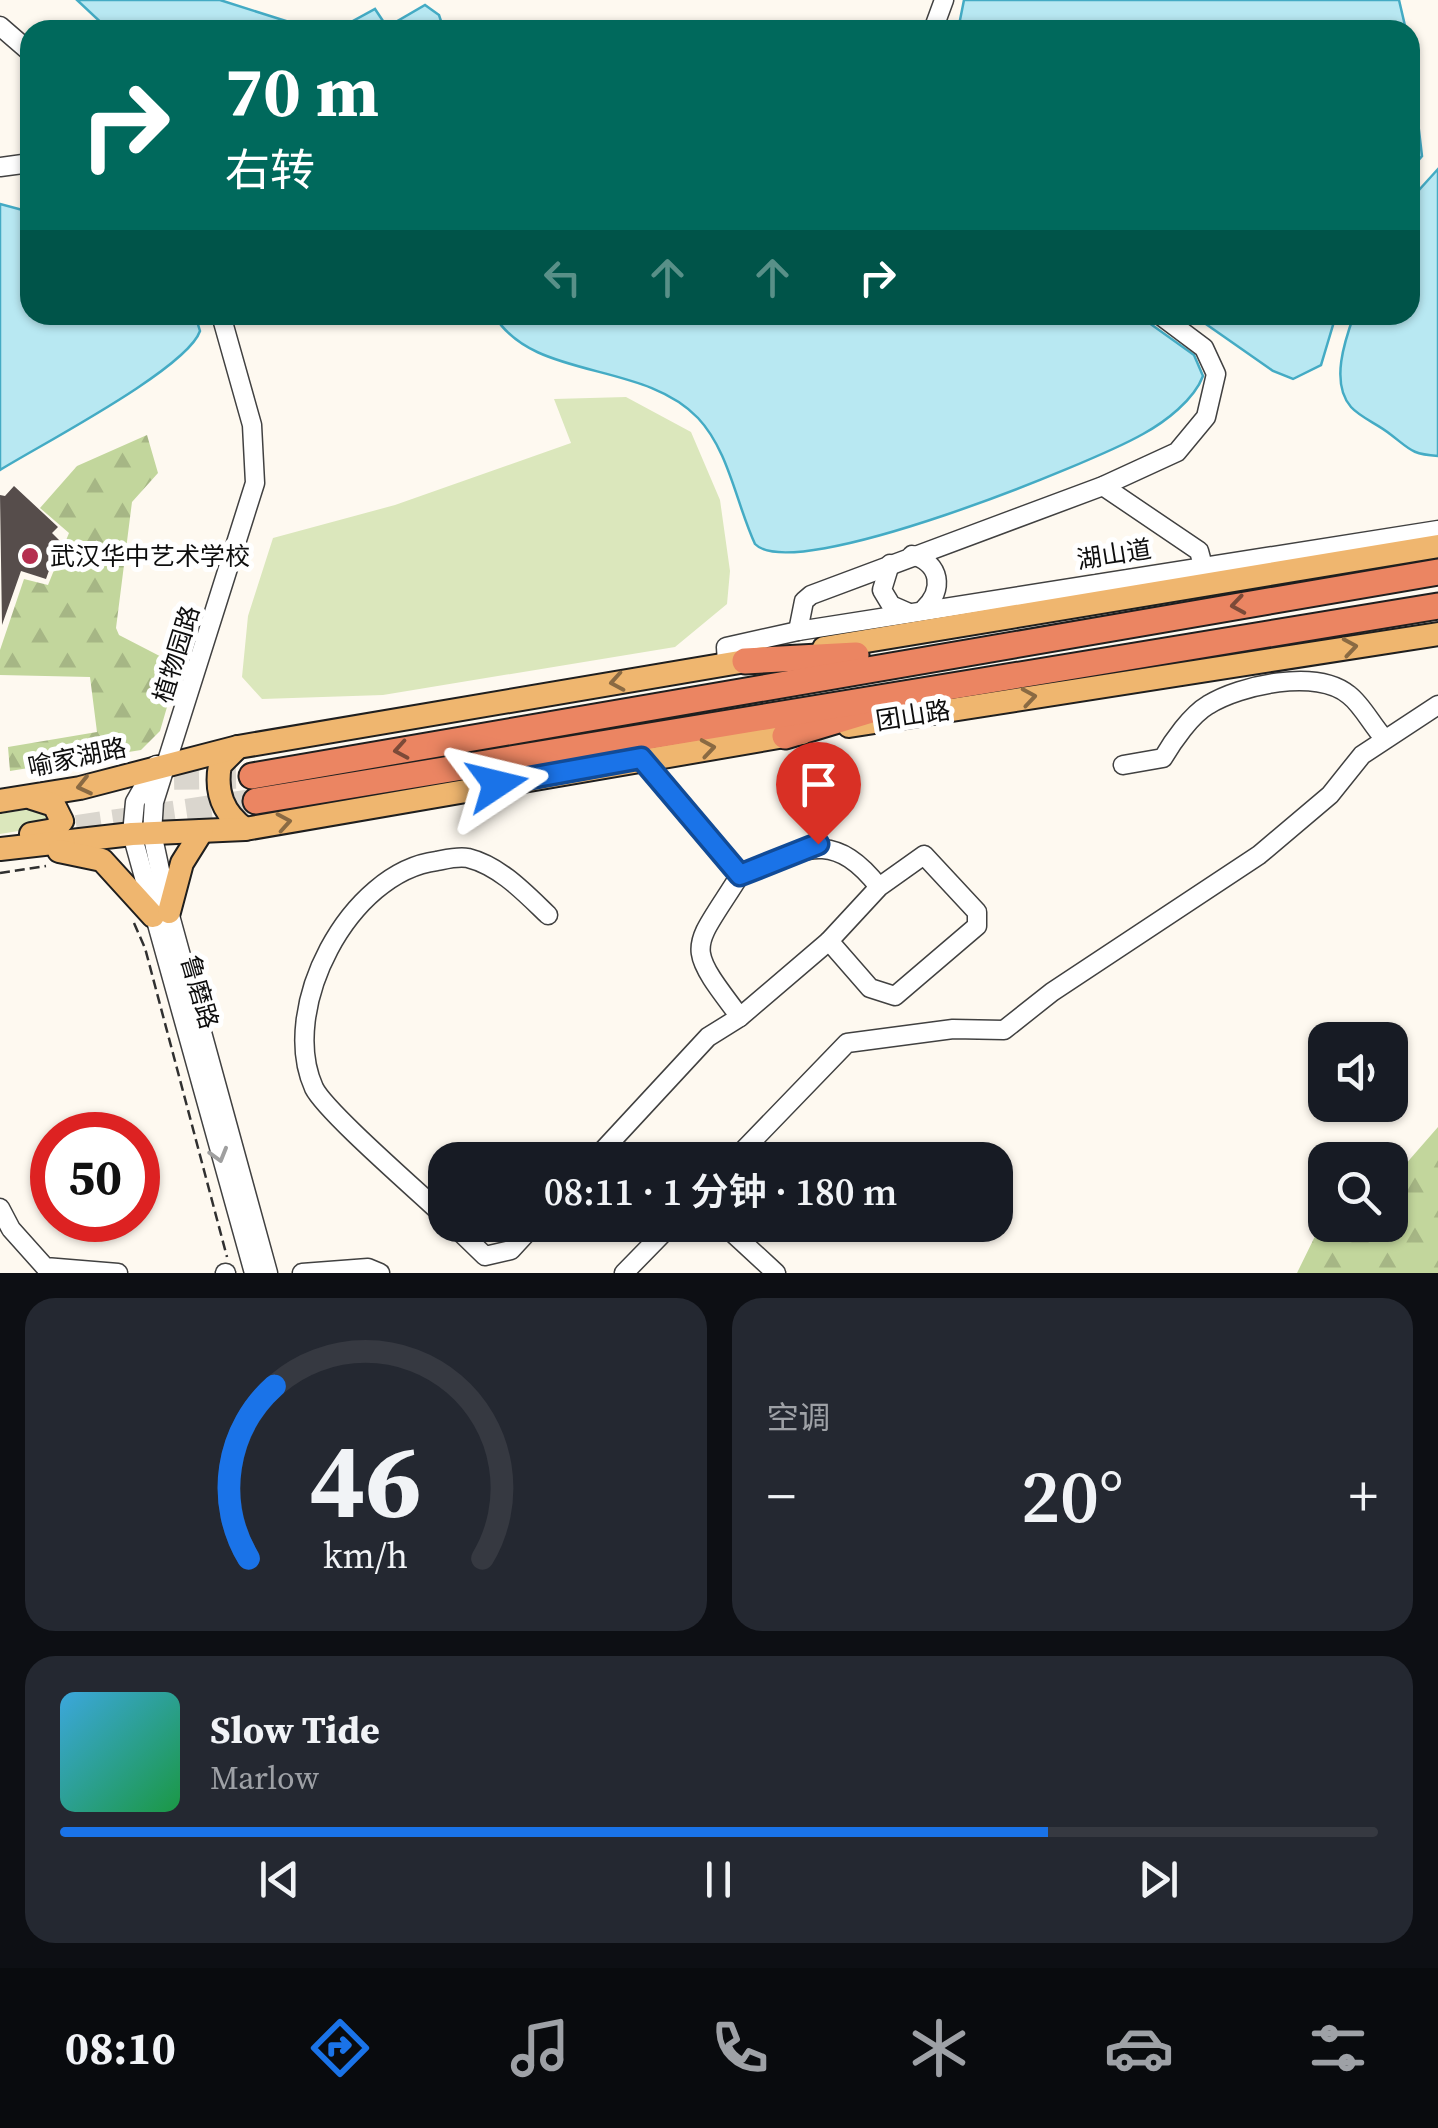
<!DOCTYPE html>
<html lang="zh">
<head>
<meta charset="utf-8">
<style>
	body { margin:0; font-family:"Source Serif 4","Noto Sans SC",serif; background:#242831; color:#f1f3f6; height:100vh; display:flex; flex-direction:column; font-size:38px; white-space:nowrap }
	* { box-sizing:border-box; margin:0 }
	p { font-size:32px; color:#9ea1a6 }
	.icon { flex:none; width:55px; height:55px; fill:none; stroke:currentColor; stroke-width:2; stroke-linecap:round; stroke-linejoin:round }
	.map { position:relative; height:1273px; overflow:hidden }
	.sheet { display:flex; flex-direction:column; gap:25px; padding:25px; background:#0d0f14; flex:1 }
	.sheet>* { flex:none }
	.top-card { position:absolute; left:20px; top:20px; width:1400px; height:305px; border-radius:30px; box-shadow:0 2px 8px #0004; background:#00695c; color:#fff; overflow:hidden }
	.controls { position:absolute; left:1308px; top:1022px; display:grid; gap:20px }
	.controls a { display:grid; place-items:center; width:100px; height:100px; border-radius:20px; background:#171b24; box-shadow:0 2px 8px #0004; font-size:50px }
	.speed { position:absolute; left:30px; top:1112px; display:flex; gap:20px; font-size:50px; font-weight:700; text-align:center }
	.speed>* { display:grid; place-content:center; width:130px; height:130px; border-radius:50%; background:#171b24; box-shadow:0 2px 8px #0004; line-height:1 }
	.speed .limit { border:15px solid #d22; background:#fff; color:#111 }
	.pin { position:absolute; display:grid; place-items:center; width:85px; height:85px; color:#fff; margin:-102px -42px; border-radius:50% 50% 50% 0; rotate:-45deg; box-shadow:0 0 10px #0007 }
	.pin .icon { rotate:45deg }
	.me { position:absolute; width:110px; margin:-55px; rotate:80deg; stroke-linejoin:round; filter:drop-shadow(0 0 8px #0008) }
	.turn { display:flex; align-items:center; gap:35px; height:210px; padding:0 40px; font-size:45px }
	.turn .icon { width:130px; height:130px; stroke-width:2.5 }
	.turn b { display:block; font-size:70px; line-height:85px }
	.lanes { display:flex; align-items:center; height:95px; padding:0 40px; background:#0003; justify-content:center; gap:50px; direction:ltr }
	.lanes .off { opacity:.35 }
	.big { font-size:75px; font-weight:600; line-height:1.1 }
	.sheet .card { flex:1; display:flex; flex-direction:column; justify-content:center; gap:15px; min-width:0; padding:0 35px; border-radius:30px; background:#242831 }
	.sheet .dial { align-items:center; gap:0 }
	.dial svg { height:260px; overflow:visible; fill:none; stroke:#363941; stroke-width:7; stroke-linecap:round; text-anchor:middle }
	.dial text { fill:#f1f3f6; stroke:none }
	.song { display:flex; align-items:center; gap:30px }
	.cover { width:120px; height:120px; border-radius:15px; background:linear-gradient(135deg,hsl(200 70% 55%),hsl(140 70% 35%)) }
	.played { height:10px; border-radius:5px; background:linear-gradient(90deg,#1a73e8 75%,#363941 75%) }
	.keys { display:flex; justify-content:space-around; direction:ltr }
	.heat { display:flex; justify-content:space-between; align-items:center; font-size:55px; direction:ltr }
	.sheet .tiles { flex:1; display:grid; gap:25px; grid-template-columns:1fr 1fr }
	.card:last-child { grid-column:span 2 }
	.trip { position:absolute; left:428px; top:1142px; width:585px; height:100px; border-radius:30px; background:#171b24; box-shadow:0 2px 8px #0004; font-weight:600; line-height:100px; text-align:center }
	.tab-bar { display:flex; height:160px; justify-content:space-around; align-items:center; background:#090b0e; color:#9ea1a6 }
	.tab-bar .icon { width:70px; height:70px }
	.tab-bar .current { color:#1a73e8 }
	.tab-bar b { font-size:45px; color:#f1f3f6 }
	.map>svg:first-child { display:block }
	.grass { fill:#dbe7bc }
	.forest { fill:url(#forest-firs) }
	.water { fill:#b8e8f2; stroke:#44abc4; stroke-width:2.5 }
	.building { fill:#564d4b }
	.lines { fill:none; stroke-linecap:round; stroke-linejoin:round }
	.highway-tunnel { stroke:#dad6ce; stroke-width:25; stroke-dasharray:25 12; stroke-linecap:butt }
	.minor-casing { stroke:#414141; stroke-width:21 }
	.major-casing { stroke:#1f1f1f; stroke-width:26 }
	.highway-casing { stroke:#1f1f1f; stroke-width:29 }
	.path { stroke:#303030; stroke-width:2.5; stroke-dasharray:10 5; stroke-linecap:butt }
	.minor { stroke:#fff; stroke-width:18 }
	.major { stroke:#efb66f; stroke-width:22 }
	.highway { stroke:#eb8562; stroke-width:25 }
	.oneway { stroke:#7c4a38 }
	.oneway2 { stroke:#8a6a43 }
	.oneway3 { stroke:#9f9f9f }
	.route-casing { stroke:#114b97; stroke-width:25 }
	.route { stroke:#1a73e8; stroke-width:18 }
	.poi-dot { fill:#b52f50; stroke:#fff; stroke-width:4 }
	.labels { text-anchor:middle; stroke-width:10; stroke-linejoin:round; paint-order:stroke }
	.street-label { font-size:25px; fill:#0e0e0e; stroke:#fff }
	.poi-label { font-size:25px; fill:#0e0e0e; stroke:#fff; text-anchor:start }
</style>
</head>
<body>
<div class="map">
<svg width="1438" height="1273" viewBox="0 0 1438 1273">
	<defs>
		<pattern id="forest-firs" width="22" height="20" patternUnits="userSpaceOnUse" patternTransform="scale(2.5)"><rect width="22" height="20" fill="#c2d69c"/><path d="M5 1l3.5 6h-7zM16 11l3.5 6h-7z" fill="#a6b685"/></pattern>
	</defs>
	<rect width="100%" height="100%" fill="#fef9f0"/>
	<g class="grass">
		<path d="M 626,397 L 691,432 L 720,500 L 730,571 L 727,604 L 675,647 L 383,695 L 262,699 L 242,677 L 248,616 L 273,538 L 395,505 L 571,443 L 554,399 Z"/>
		<path d="M 42,807 L 51,814 L 49,826 L 0,834 L 0,814 Z"/>
	</g>
	<g class="forest">
		<path d="M 147,435 L 158,473 L 132,502 L 116,628 L 119,635 L 179,666 L 160,731 L 141,750 L 10,771 L 8,747 L 97,732 L 90,677 L 0,675 L 0,650 L 24,579 L 48,585 L 69,533 L 40,508 L 77,466 Z"/>
		<path d="M 1438,1127 L 1438,1273 L 1297,1273 L 1322,1222 L 1390,1225 L 1390,1182 Z"/>
	</g>
	<g class="water">
		<path d="M 77,0 L 220,0 L 308,28 L 340,28 L 375,9 L 387,27 L 425,5 L 439,15 L 444,30 L 109,30 Z"/>
		<path d="M 964,0 L 1399,0 L 1406,30 L 958,30 Z"/>
		<path d="M 1410,54 L 1422,156 L 1410,170 Z"/>
		<path d="M 1438,169 L 1438,456 C 1411,454 1411,450 1390,434 C 1378,424 1361,418 1351,407 C 1330,383 1345,340 1354,315 L 1410,315 L 1410,200 Z"/>
		<path d="M 0,204 L 30,212 L 30,315 L 195,315 L 200,331 C 187,369 40,445 0,470 Z"/>
		<path d="M 494,315 L 1138,315 L 1194,355 L 1203,376 C 1194,400 1165,422 1143,434 C 1092,463 794,585 755,544 C 736,503 729,451 698,418 C 643,360 533,381 494,315 Z"/>
		<path d="M 1193,315 L 1336,315 L 1321,365 L 1293,379 L 1273,371 Z"/>
	</g>
	<path class="building" d="M 14,486 L 58,527 L 52,533 L 60,541 L 48,553 L 53,559 L 46,579 L 21,571 L 2,625 L 0,495 L 5,496 Z"/>
	<g class="lines">
		<g class="highway-tunnel">
			<path d="M 137,778 L 252,776"/>
			<path d="M 40,833 L 256,801"/>
		</g>
		<g class="minor-casing">
			<g id="minor">
				<path d="M 0,26 L 30,52"/>
				<path d="M 933,30 L 944,0"/>
				<path d="M 0,167 L 30,163"/>
				<path d="M 221,315 L 252,425 L 255,483 L 154,802 L 152,833 L 169,912 L 268,1273"/>
				<path d="M 1103,486 L 1199,551 L 1206,577"/>
				<path d="M 912,555 C 941,563 944,590 924,609"/>
				<path d="M 890,564 L 882,590 L 891,605 L 907,612"/>
				<path d="M 798,631 L 804,601 L 811,595 L 1103,486 L 1177,452 L 1206,417 L 1216,374 L 1204,348 L 1160,315"/>
				<path d="M 727,663 L 726,647 L 798,631 L 1438,530"/>
				<path d="M 641,759 L 740,875 C 801,851 831,826 879,887 L 924,855 L 977,912 L 977,926 L 895,996 L 870,988 L 829,941 L 879,887"/>
				<path d="M 156,765 L 135,802 L 132,834 L 254,1273"/>
				<path d="M 1123,765 L 1163,758 C 1173,741 1191,715 1208,705 C 1240,685 1317,668 1349,695 C 1362,705 1372,725 1383,737"/>
				<path d="M 740,875 C 692,952 683,942 740,1017 L 829,941"/>
				<path d="M 594,1160 L 708,1037 L 740,1017"/>
				<path d="M 734,1160 L 847,1043 L 953,1029 L 1004,1030 L 1052,992 L 1259,855 L 1330,795 L 1362,755 L 1438,705"/>
				<path d="M 0,1208 L 11,1229 L 45,1267 L 118,1273"/>
				<path d="M 445,1217 C 420,1193 326,1112 314,1088 C 278,1009 349,872 437,861 C 447,859 458,856 468,858 C 500,866 525,893 548,915"/>
				<path d="M 453,1225 L 485,1256 L 511,1250 L 534,1225"/>
				<path d="M 724,1225 L 776,1273"/>
				<path d="M 225,1273 L 226,1273"/>
				<path d="M 302,1273 L 368,1268 L 380,1273"/>
				<path d="M 624,1273 L 671,1225"/>
			</g>
		</g>
		<g class="major-casing">
			<g id="major">
				<path d="M 824,648 L 1438,546"/>
				<path d="M 849,726 L 1438,634"/>
				<path d="M 238,747 L 220,765 C 215,792 223,813 245,829"/>
				<path d="M 0,801 L 80,788 L 238,747 L 763,658"/>
				<path d="M 31,834 L 54,830 L 62,821 L 54,805 L 32,798"/>
				<path d="M 0,849 L 132,834 L 245,829 L 802,733"/>
				<path d="M 59,851 L 102,860 L 153,916"/>
				<path d="M 169,912 L 182,863 L 202,831"/>
			</g>
		</g>
		<g class="highway-casing">
			<g id="highway">
				<path d="M 745,661 L 856,655"/>
				<path d="M 785,736 L 871,710"/>
				<path d="M 252,776 L 1438,572"/>
				<path d="M 256,801 L 1438,606"/>
			</g>
		</g>
		<g class="path">
			<path d="M 0,873 L 46,866"/>
			<path d="M 134,923 L 145,948 L 227,1257"/>
		</g>
		<use href="#minor" class="minor"/>
		<use href="#major" class="major"/>
		<use href="#highway" class="highway"/>
	</g>
	<defs><path id="oneway-chevron" d="M-2-3.5L2.5 0L-2 3.5" fill="none" stroke-width="1.6" stroke-linecap="round" stroke-linejoin="round" transform="scale(2.5)"/></defs>
	<g class="oneway">
		<use href="#oneway-chevron" transform="translate(1238 605) rotate(171)"/>
		<use href="#oneway-chevron" transform="translate(401 750) rotate(170)"/>
	</g>
	<g class="oneway2">
		<use href="#oneway-chevron" transform="translate(1350 647) rotate(-9)"/>
		<use href="#oneway-chevron" transform="translate(617 682) rotate(170)"/>
		<use href="#oneway-chevron" transform="translate(1029 697) rotate(-9)"/>
		<use href="#oneway-chevron" transform="translate(708 748) rotate(-9)"/>
		<use href="#oneway-chevron" transform="translate(84 786) rotate(167)"/>
		<use href="#oneway-chevron" transform="translate(284 822) rotate(-10)"/>
	</g>
	<use class="oneway3" href="#oneway-chevron" transform="translate(219 1155) rotate(74)"/>
	<g class="lines">
		<g class="route-casing">
			<path id="route" d="M 497,784 L 641,758 L 740,875 L 818,844"/>
		</g>
		<use href="#route" class="route"/>
	</g>
	<circle class="poi-dot" cx="30" cy="556" r="10"/>
	<g class="labels">
		<g class="street-label">
			<text transform="translate(1114 554) rotate(-9)" y="9">湖山道</text>
			<text transform="translate(176 654) rotate(-73)" y="9">植物园路</text>
			<text transform="translate(913 715) rotate(-9)" y="9">团山路</text>
			<text transform="translate(77 757) rotate(-12)" y="9">喻家湖路</text>
			<text transform="translate(200 992) rotate(74)" y="9">鲁磨路</text>
		</g>
		<g class="poi-label">
			<text x="50" y="565">武汉华中艺术学校</text>
		</g>
	</g>
</svg>
<div class="controls">
<a><svg class="icon" aria-label="sound" viewBox="0 0 24 24"><path d="M4 9h4l5-4v14l-5-4H4zM17 9q2 3 0 6"/></svg></a>
<a><svg class="icon" aria-label="search" viewBox="0 0 24 24"><circle cx="10" cy="10" r="6"/><path d="M15 15l6 6"/></svg></a>
</div>
<div class="speed"><div class="limit">50</div></div>
<div class="pin" style="left:818px;top:844px;background:#d93025"><svg class="icon" aria-label="arrive" viewBox="0 0 24 24"><path d="M6 21V4h12l-3 4 3 4H6"/></svg></div>
<svg class="me" style="left:497px;top:784px" viewBox="-20 -20 40 40"><path d="M0-17L14 15 0 8-14 15z" fill="#1a73e8" stroke="#fff" stroke-width="4"/></svg>
<div class="trip">08:11 · 1 分钟 · 180 m</div>
<div class="top-card">
<div class="turn"><svg class="icon" aria-label="right" viewBox="0 0 24 24"><path d="M7 20v-9h11M14 6l5 5-5 5"/></svg><div><b>70 m</b>右转</div></div>
<div class="lanes"><svg class="icon off" aria-label="left" viewBox="0 0 24 24"><path d="M17 20v-9H6M10 6l-5 5 5 5"/></svg><svg class="icon off" aria-label="ahead" viewBox="0 0 24 24"><path d="M12 20V5M6 11l6-6 6 6"/></svg><svg class="icon off" aria-label="ahead" viewBox="0 0 24 24"><path d="M12 20V5M6 11l6-6 6 6"/></svg><svg class="icon" aria-label="right" viewBox="0 0 24 24"><path d="M7 20v-9h11M14 6l5 5-5 5"/></svg></div>
</div>
</div>
<section class="sheet">
<div class="tiles">
<div class="card dial"><svg viewBox="0 0 100 80">
<path d="M14 69A42 42 0 1 1 86 69"/>
<path d="M14 69A42 42 0 0 1 22 16" stroke="#1a73e8"/>
<text x="50" y="56" font-size="32" font-weight="700">46</text>
<text x="50" y="72" font-size="11">km/h</text>
</svg></div>
<div class="card"><p>空调</p>
<div class="heat"><a>−</a><b class="big">20°</b><a>+</a></div>
</div>
<div class="card">
<div class="song"><i class="cover"></i><div><b>Slow Tide</b><p>Marlow</p></div></div>
<div class="played"></div>
<div class="keys"><svg class="icon" aria-label="previous" viewBox="0 0 24 24"><path d="M18 5L8 12l10 7zM5 5v14"/></svg><svg class="icon" aria-label="pause" viewBox="0 0 24 24"><path d="M8 5v14M16 5v14"/></svg><svg class="icon" aria-label="next" viewBox="0 0 24 24"><path d="M6 5l10 7-10 7zM19 5v14"/></svg></div>
</div>
</div>
</section>
<nav class="tab-bar">
<b>08:10</b>
<svg class="icon current" aria-label="directions" viewBox="0 0 24 24"><path d="M12 3l9 9-9 9-9-9zM9 14v-3h6M13 9l2 2-2 2"/></svg>
<svg class="icon" aria-label="music" viewBox="0 0 24 24"><path d="M9 18V5l10-2v13"/><circle cx="6" cy="18" r="3"/><circle cx="16" cy="16" r="3"/></svg>
<svg class="icon" aria-label="phone" viewBox="0 0 24 24"><path d="M5 4h4l2 5-3 2q2 4 5 5l2-3 5 2v4C11 20 4 13 5 4z"/></svg>
<svg class="icon" aria-label="climate" viewBox="0 0 24 24"><path d="M12 3v18M4 7l16 10M4 17L20 7"/></svg>
<svg class="icon" aria-label="car" viewBox="0 0 24 24"><path d="M5 17H2v-5l4-1 3-4h7l3 4 3 1v5h-3M9 17h6M6 11h13"/><circle cx="7" cy="17" r="2"/><circle cx="17" cy="17" r="2"/></svg>
<svg class="icon" aria-label="filters" viewBox="0 0 24 24"><path d="M4 7h16M4 17h16"/><circle cx="9" cy="7" r="2"/><circle cx="15" cy="17" r="2"/></svg>
</nav>
</body>
</html>
